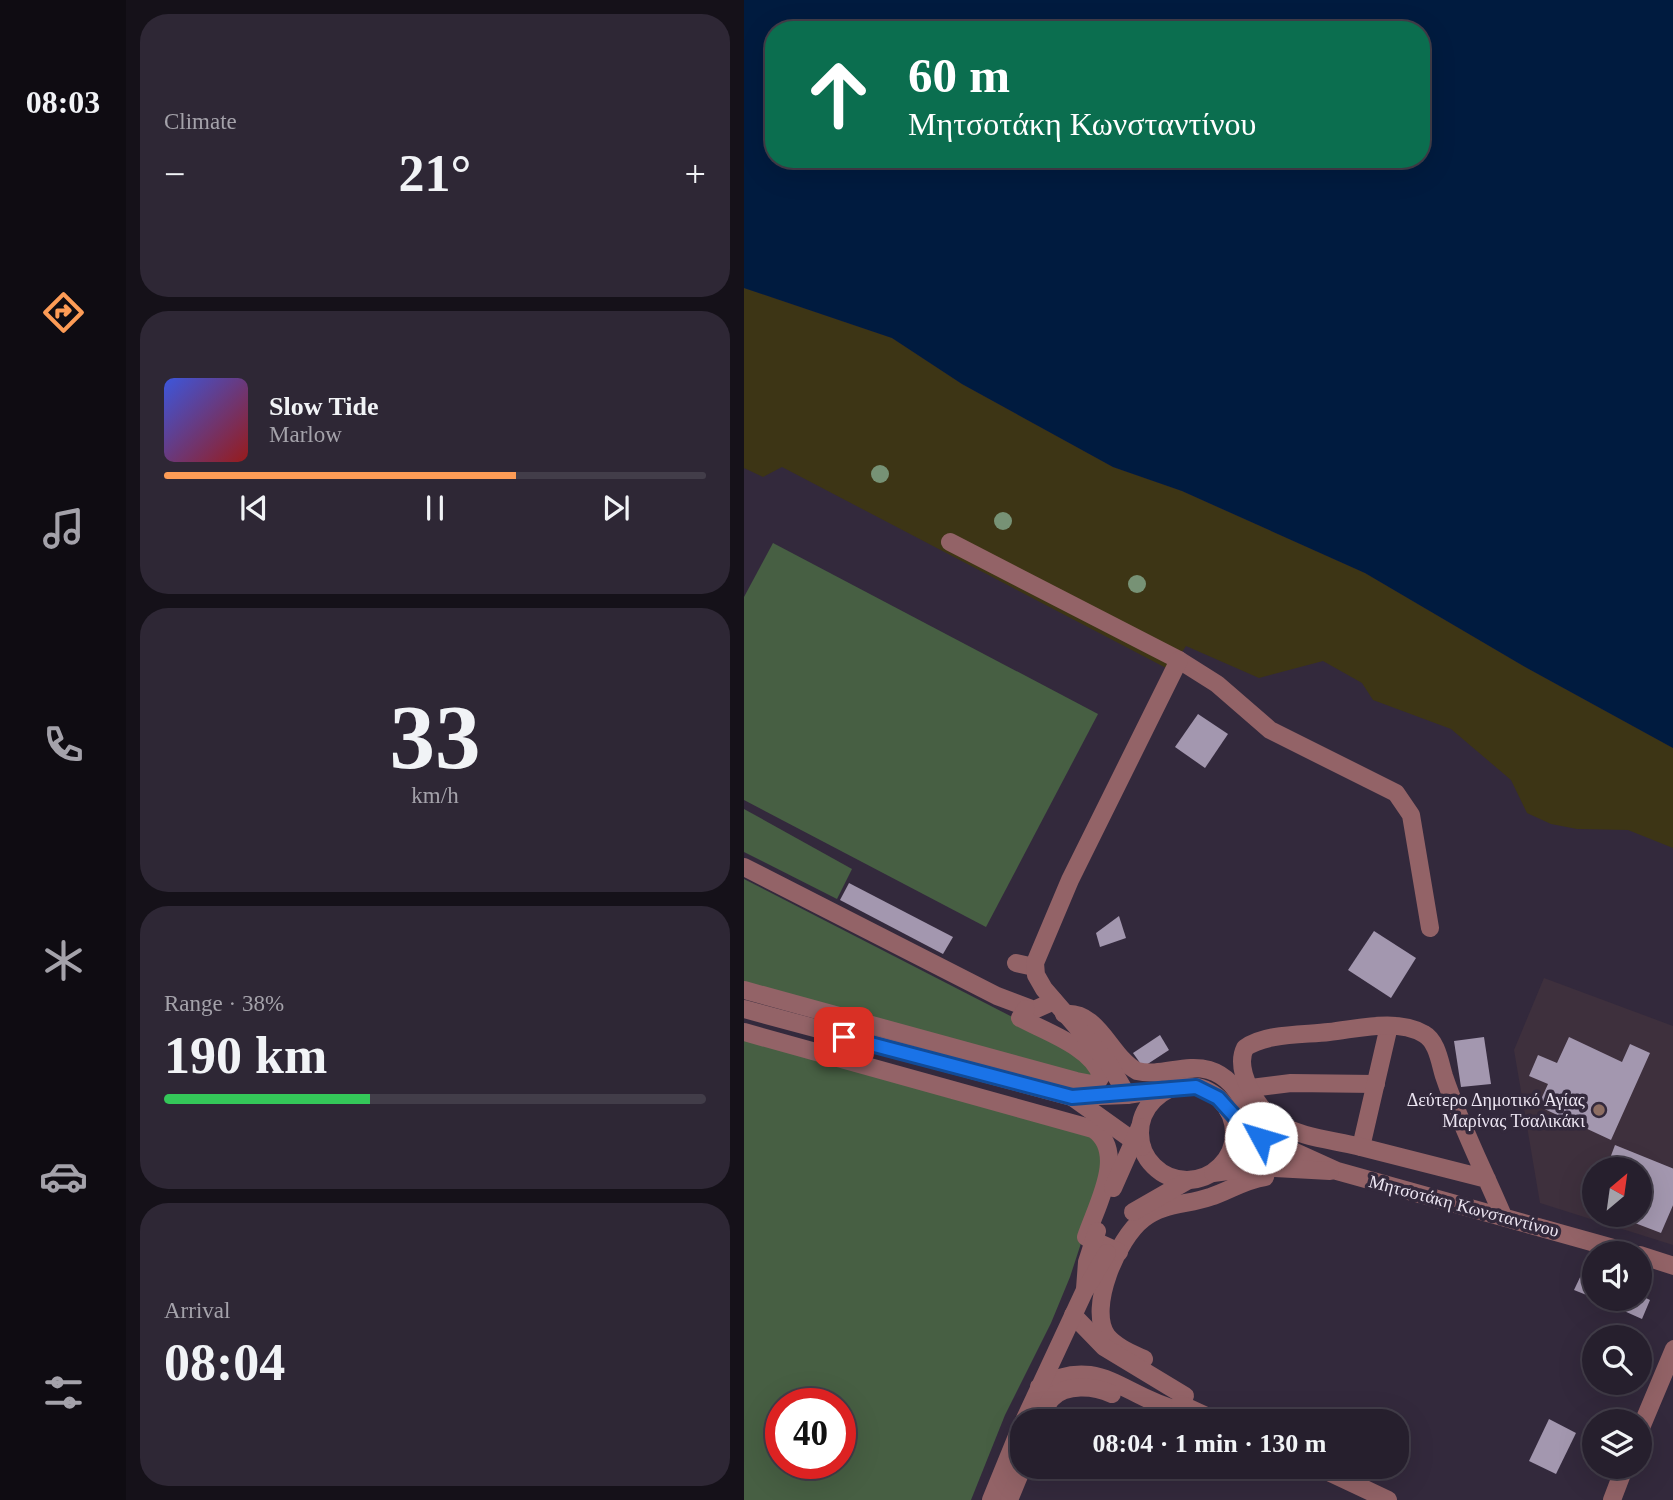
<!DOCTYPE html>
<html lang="en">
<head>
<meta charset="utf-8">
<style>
	body { margin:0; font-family:"Times New Roman",serif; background:#2e2735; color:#f1f3f6; height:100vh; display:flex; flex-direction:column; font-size:26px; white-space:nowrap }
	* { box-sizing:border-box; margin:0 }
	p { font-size:23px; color:#a4a2aa }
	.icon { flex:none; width:38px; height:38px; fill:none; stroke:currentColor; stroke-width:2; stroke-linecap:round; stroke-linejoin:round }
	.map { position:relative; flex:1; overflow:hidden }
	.drawer { display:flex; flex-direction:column; gap:14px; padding:14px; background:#151119; width:618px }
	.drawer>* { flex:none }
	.guide { position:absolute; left:21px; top:21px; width:665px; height:147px; border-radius:28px; box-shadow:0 7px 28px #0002,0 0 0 2px #423d49; background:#0b6e4f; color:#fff; overflow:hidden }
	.needle { width:46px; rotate:29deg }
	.buttons { position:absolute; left:838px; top:1157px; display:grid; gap:14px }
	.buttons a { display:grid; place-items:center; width:70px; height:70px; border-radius:50%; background:#261f2d; box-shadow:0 7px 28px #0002,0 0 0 2px #423d49; font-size:35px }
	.speed { position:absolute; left:21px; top:1388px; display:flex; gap:14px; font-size:35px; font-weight:700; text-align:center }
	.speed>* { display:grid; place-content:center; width:91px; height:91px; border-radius:50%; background:#261f2d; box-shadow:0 7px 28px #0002,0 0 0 2px #423d49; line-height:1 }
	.speed .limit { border:10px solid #d22; background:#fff; color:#111 }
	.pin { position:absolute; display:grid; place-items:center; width:60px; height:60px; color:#fff; margin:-30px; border-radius:14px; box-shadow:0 4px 10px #0006 }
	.me { position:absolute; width:77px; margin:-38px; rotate:309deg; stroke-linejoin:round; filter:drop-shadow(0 0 5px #0008) }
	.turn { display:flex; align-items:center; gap:24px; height:147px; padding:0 28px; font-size:32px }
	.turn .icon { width:91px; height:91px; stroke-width:2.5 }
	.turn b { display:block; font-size:49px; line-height:60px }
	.big { font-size:52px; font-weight:700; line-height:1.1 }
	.drawer .tile { flex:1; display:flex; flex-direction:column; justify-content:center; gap:10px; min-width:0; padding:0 24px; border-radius:28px; background:#2e2735 }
	.drawer .dial { align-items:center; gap:0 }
	.dial b { font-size:91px; line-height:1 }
	.song { display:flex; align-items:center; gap:21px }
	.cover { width:84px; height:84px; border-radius:10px; background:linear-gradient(135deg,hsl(230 70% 55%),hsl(0 70% 35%)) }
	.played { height:7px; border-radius:4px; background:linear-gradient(90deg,#fd9c56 65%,#423d49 65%) }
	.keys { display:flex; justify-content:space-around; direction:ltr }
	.heat { display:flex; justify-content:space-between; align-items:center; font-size:38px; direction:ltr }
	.charge { height:10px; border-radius:5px; background:linear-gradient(90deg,#34c759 38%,#423d49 0) }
	.trip { position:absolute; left:266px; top:1409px; width:399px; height:70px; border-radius:28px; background:#261f2d; box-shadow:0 7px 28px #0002,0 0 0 2px #423d49; font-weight:700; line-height:70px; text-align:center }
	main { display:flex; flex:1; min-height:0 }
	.tab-bar { display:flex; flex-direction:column; width:126px; justify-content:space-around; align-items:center; background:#0f0c12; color:#a4a2aa }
	.tab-bar .icon { width:49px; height:49px }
	.tab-bar .on { color:#fd9c56 }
	.tab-bar b { font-size:32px; color:#f1f3f6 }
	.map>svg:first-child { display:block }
	.education { fill:#3e303d; fill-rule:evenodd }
	.green { fill:#475f43; fill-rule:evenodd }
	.sand { fill:#3d3515 }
	.water { fill:#001b3f; fill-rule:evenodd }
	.building { fill:#a397af }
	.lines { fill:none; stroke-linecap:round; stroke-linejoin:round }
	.minor { stroke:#936367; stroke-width:18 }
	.tree { fill:#779275 }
	.route-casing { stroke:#114b97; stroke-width:18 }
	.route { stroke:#1a73e8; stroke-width:12 }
	.education-dot { fill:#8d6e63; stroke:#33293c; stroke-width:2.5 }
	.labels { text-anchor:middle; stroke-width:7; stroke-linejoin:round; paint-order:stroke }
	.poi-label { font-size:18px; fill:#ece5f2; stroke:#33293c; text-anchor:end }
	.street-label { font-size:18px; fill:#ece5f2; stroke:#33293c }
</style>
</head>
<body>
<main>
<nav class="tab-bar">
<b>08:03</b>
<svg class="icon on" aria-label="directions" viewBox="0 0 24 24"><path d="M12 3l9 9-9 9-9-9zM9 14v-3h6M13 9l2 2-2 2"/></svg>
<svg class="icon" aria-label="music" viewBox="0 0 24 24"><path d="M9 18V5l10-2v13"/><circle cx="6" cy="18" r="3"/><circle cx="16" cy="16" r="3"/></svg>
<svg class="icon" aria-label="phone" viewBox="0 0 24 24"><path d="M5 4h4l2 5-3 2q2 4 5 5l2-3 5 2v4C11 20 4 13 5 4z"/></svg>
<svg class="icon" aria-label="climate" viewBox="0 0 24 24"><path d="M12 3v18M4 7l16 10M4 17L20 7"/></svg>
<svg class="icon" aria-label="car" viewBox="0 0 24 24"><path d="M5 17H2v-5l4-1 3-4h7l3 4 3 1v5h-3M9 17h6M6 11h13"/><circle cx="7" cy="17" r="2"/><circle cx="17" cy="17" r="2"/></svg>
<svg class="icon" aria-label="filters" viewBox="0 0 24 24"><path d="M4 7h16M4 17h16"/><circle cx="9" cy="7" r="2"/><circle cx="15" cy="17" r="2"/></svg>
</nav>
<section class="drawer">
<div class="tile"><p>Climate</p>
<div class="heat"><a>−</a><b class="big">21°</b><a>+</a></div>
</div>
<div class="tile">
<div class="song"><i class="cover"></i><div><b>Slow Tide</b><p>Marlow</p></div></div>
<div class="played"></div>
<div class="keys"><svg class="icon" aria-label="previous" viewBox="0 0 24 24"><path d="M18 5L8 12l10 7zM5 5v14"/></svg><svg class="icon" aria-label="pause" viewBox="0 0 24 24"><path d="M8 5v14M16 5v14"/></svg><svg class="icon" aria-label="next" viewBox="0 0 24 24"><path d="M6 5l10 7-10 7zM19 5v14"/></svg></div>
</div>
<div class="tile dial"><b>33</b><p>km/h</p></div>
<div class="tile"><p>Range · 38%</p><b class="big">190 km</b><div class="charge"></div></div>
<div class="tile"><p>Arrival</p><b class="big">08:04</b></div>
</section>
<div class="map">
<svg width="930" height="1500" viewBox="0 0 930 1500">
	<rect width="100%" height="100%" fill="#33293c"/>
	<path class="education" d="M 800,978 L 929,1026 L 929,1245 L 796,1203 L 770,1050 ZM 850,1169 L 896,1169 L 896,1214 L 850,1214 Z"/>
	<g class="green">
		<path d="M 29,543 L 354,714 L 242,927 L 0,800 L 0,597 Z"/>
		<path d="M 0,809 L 108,869 L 93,899 L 0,852 Z"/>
		<path d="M 0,879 L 315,1041 L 337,1055 L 352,1080 L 0,986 Z"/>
		<path d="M 0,1037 L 300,1117 L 358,1141 L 358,1179 L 326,1277 L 307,1323 L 261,1415 L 227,1500 L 0,1500 ZM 37,1404 L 96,1404 L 96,1463 L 37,1463 Z"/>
	</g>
	<path class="sand" d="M 0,288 L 148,338 L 218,384 L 369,467 L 438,491 L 621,573 L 783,668 L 929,748 L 929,848 L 884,830 L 833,829 L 807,824 L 783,813 L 767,780 L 707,729 L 629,700 L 618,683 L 579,661 L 515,678 L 442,646 L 426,670 L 38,467 L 19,477 L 0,468 Z"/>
	<path class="water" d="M 0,0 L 929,0 L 929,748 L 783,668 L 621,573 L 438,491 L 369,467 L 218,384 L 148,338 L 0,288 ZM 30,30 L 677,30 L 677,159 L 30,159 Z"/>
	<g class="building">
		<path d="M 454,714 L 484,734 L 461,768 L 431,747 Z"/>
		<path d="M 105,883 L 209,937 L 199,954 L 96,900 Z"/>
		<path d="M 375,916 L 382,938 L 356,947 L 352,933 Z"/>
		<path d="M 630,931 L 672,958 L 647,998 L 604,970 Z"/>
		<path d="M 416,1035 L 425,1050 L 399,1067 L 389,1053 Z"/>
		<path d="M 740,1037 L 747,1084 L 717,1087 L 710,1041 Z"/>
		<path d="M 825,1037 L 878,1062 L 886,1044 L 906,1053 L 867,1140 L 794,1106 L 804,1084 L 785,1076 L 794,1055 L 813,1063 Z"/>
		<path d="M 871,1145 L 930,1169 L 930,1203 L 917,1233 L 870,1215 L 896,1214 L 896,1169 L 862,1169 Z"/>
		<path d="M 839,1271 L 850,1276 L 850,1298 L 830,1290 Z"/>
		<path d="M 896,1295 L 906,1300 L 898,1319 L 851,1298 L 896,1298 Z"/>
		<path d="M 805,1419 L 832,1433 L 812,1474 L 785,1461 Z"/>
	</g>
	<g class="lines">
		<g class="minor">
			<path d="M 206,542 L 435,660 L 473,684 L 526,730 L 652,793 L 667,815 L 686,928"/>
			<path d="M 0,867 L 253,996 L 290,1010 L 310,1001"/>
			<path d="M 272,963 L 290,967"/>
			<path d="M 0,990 L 332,1081 L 348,1084 L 354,1081 L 357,1076 C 348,1047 300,1031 276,1018 L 282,1009"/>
			<path d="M 0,1009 L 328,1097 L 383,1095 L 428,1088"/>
			<path d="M 320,1014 C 355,1010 366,1057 393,1071 C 417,1077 441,1063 465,1070 C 499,1080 501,1120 531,1135 L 521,1177 C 500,1180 485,1191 466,1197 C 443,1205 419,1203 399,1219 C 374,1238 343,1308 363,1336 C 372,1347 387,1353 400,1359"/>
			<path d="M 0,1032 L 349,1129 C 384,1152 352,1206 342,1237 L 375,1252"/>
			<circle cx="443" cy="1133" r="47"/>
			<path d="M 507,1088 L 547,1083 L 632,1084"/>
			<path d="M 383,1095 L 365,1064 L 300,989 L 292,975 L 291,963 L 326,880 L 435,660"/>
			<path d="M 328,1097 L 398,1147"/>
			<path d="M 484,1110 L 507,1132 L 593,1171 L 887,1253"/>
			<path d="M 617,1147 L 645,1026"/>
			<path d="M 469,1173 L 515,1167 L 586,1171"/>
			<path d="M 743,1179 C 700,1168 657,1157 613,1146 C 588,1140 554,1137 532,1122 C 513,1108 490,1070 501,1048 C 521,1033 560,1035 585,1032 C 614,1029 653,1018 680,1034 C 693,1041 696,1063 700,1076 C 716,1124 739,1169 759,1216"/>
			<path d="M 369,1188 L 396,1127"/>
			<path d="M 389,1212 L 443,1181"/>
			<path d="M 896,1255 L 930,1266"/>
			<path d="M 341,1289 L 343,1262 L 353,1231"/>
			<path d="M 329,1315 L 360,1347 L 441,1396"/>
			<path d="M 295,1387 C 355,1353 379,1397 434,1410"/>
			<path d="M 436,1404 L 473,1421"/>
			<path d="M 280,1421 L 340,1292 L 363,1253"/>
			<path d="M 297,1421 C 300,1414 302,1405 307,1399 C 321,1383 351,1386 368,1394"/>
			<path d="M 896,1430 L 930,1349"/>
			<path d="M 572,1466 L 644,1500"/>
			<path d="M 247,1500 L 278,1424"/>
			<path d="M 265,1500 L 279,1466"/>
			<path d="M 868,1500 L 881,1466"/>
		</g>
	</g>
	<g class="tree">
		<circle cx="136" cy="474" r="9"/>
		<circle cx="259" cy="521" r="9"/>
		<circle cx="393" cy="584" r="9"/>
	</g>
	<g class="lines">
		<g class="route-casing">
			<path id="route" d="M 100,1037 L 328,1097 L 452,1087 L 474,1098 L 503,1130 L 517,1138"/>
		</g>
		<use href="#route" class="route"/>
	</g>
	<circle class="education-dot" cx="855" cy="1110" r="7"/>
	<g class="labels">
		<g class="poi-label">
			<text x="841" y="1106">Δεύτερο Δημοτικό Αγίας<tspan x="841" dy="21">Μαρίνας Τσαλικάκι</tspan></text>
		</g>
		<g class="street-label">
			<text transform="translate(720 1206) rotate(15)" y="6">Μητσοτάκη Κωνσταντίνου</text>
		</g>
	</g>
</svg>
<div class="buttons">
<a><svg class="needle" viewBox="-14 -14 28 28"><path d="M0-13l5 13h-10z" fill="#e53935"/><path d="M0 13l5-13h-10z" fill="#a4a2aa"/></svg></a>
<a><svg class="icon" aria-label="sound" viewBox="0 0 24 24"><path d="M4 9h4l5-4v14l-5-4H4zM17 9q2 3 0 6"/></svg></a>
<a><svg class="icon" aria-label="search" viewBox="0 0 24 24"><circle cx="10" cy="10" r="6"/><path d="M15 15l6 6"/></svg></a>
<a><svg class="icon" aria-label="layers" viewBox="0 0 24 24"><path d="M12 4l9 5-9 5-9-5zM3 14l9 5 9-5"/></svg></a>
</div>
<div class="speed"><div class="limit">40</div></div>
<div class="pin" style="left:100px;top:1037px;background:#d93025"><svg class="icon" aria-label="arrive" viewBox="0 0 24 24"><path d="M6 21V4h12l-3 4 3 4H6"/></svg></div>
<svg class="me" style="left:517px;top:1138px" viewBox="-20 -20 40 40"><circle r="19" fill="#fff"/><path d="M0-13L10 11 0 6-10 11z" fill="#1a73e8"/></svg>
<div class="trip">08:04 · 1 min · 130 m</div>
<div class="guide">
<div class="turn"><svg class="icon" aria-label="ahead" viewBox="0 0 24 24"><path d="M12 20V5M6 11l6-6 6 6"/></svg><div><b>60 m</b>Μητσοτάκη Κωνσταντίνου</div></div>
</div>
</div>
</main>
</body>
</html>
